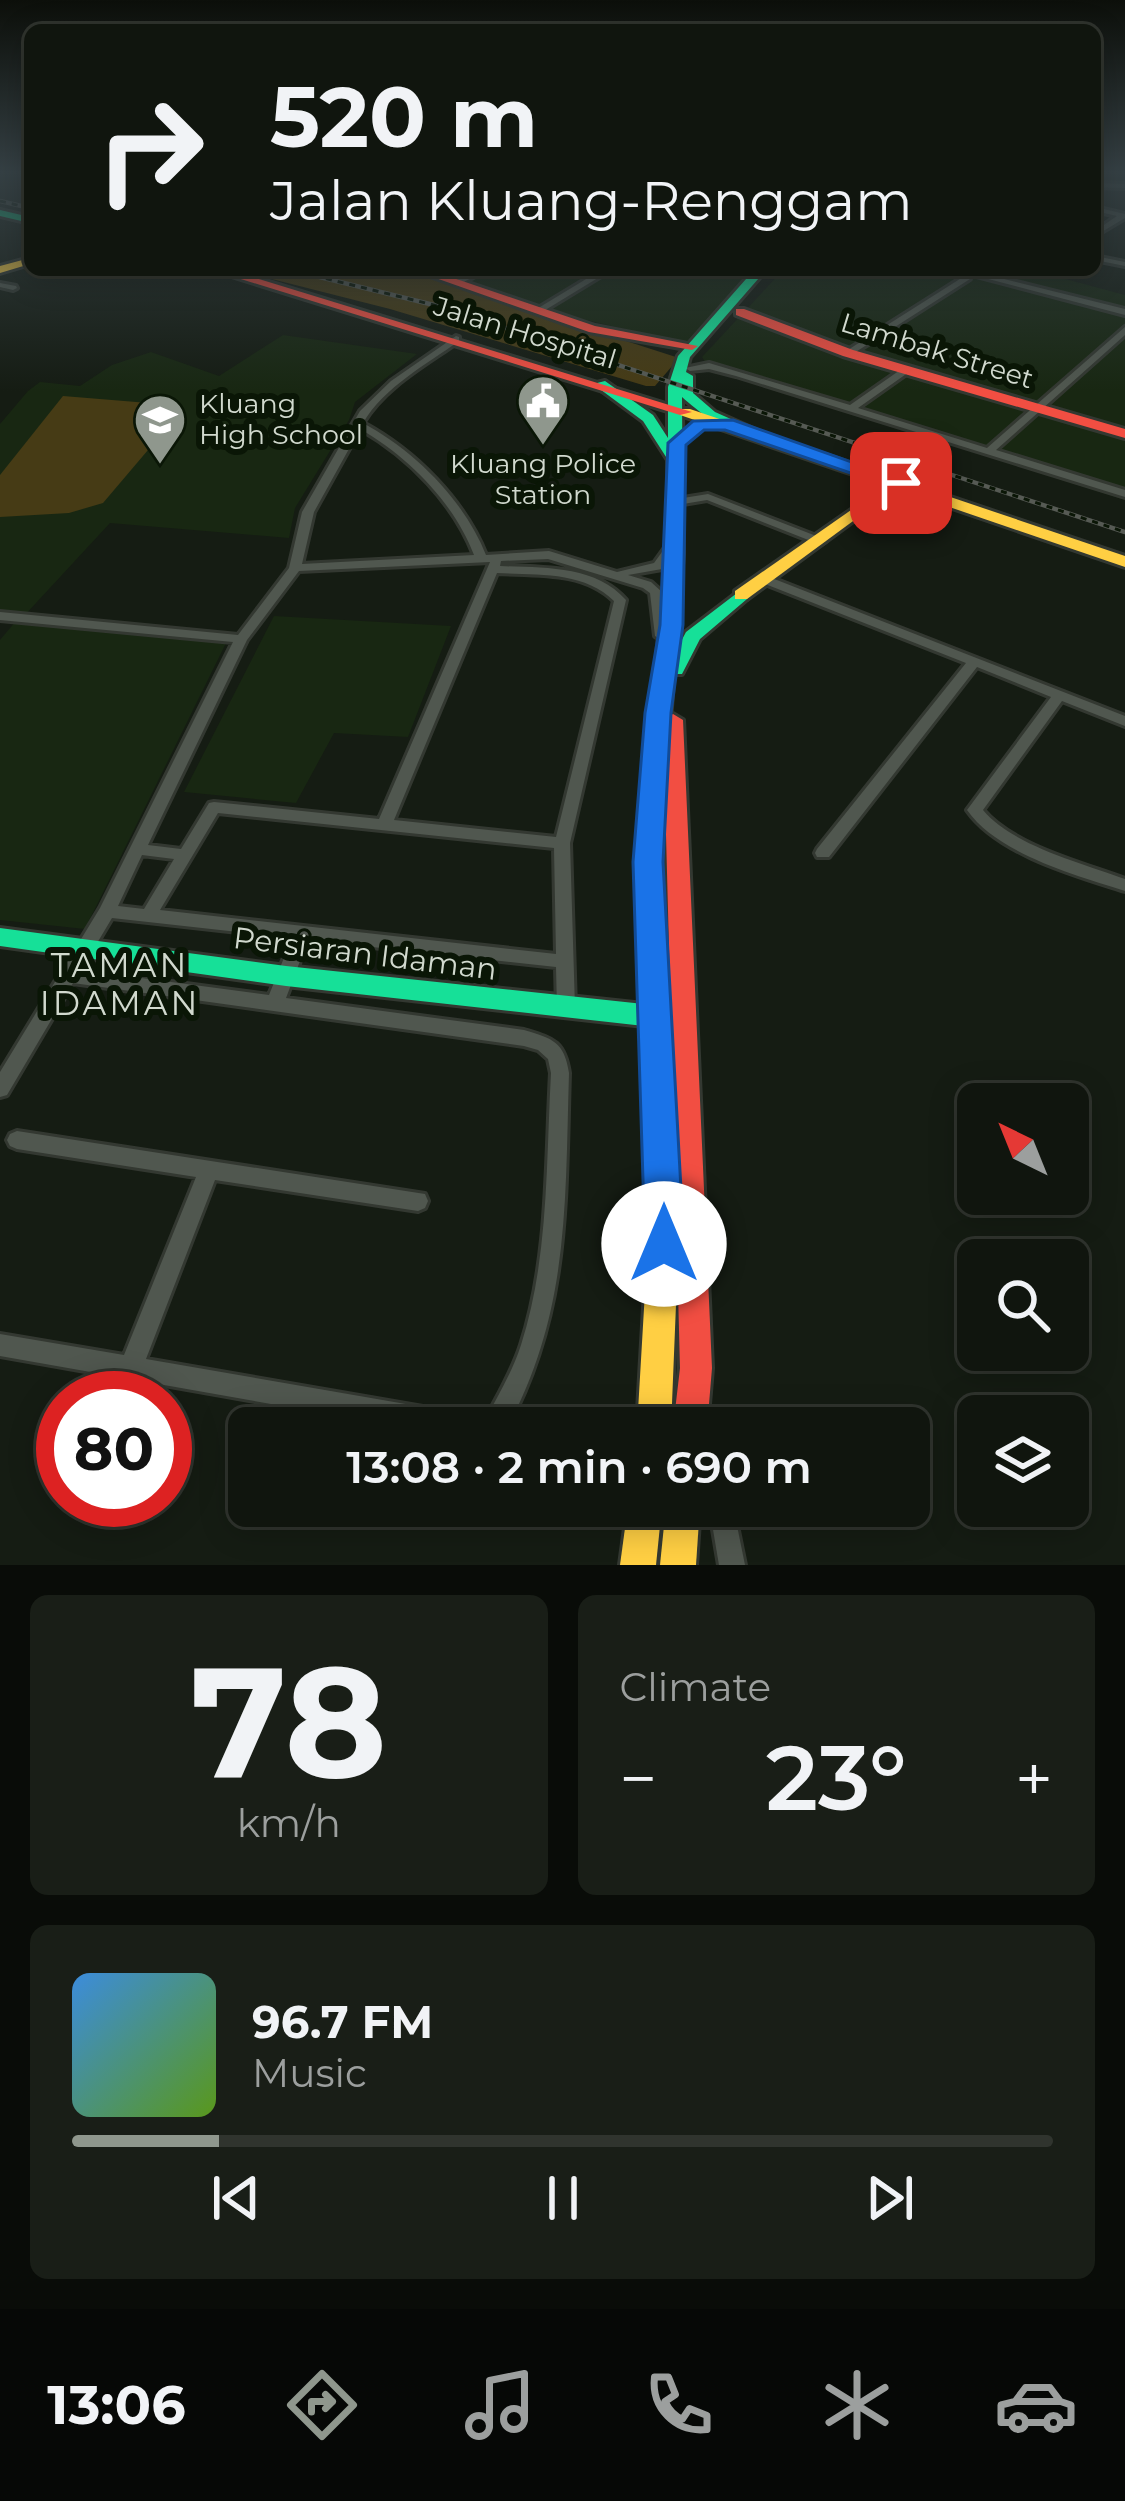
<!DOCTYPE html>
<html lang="en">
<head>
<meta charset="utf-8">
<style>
	body { margin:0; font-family:Montserrat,sans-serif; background:#191e17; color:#f1f3f6; height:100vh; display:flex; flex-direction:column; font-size:45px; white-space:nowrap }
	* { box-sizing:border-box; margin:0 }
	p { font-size:39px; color:#9c9f9e }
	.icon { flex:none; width:66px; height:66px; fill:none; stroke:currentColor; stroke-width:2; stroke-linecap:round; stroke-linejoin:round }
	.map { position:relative; height:1565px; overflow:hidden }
	.sheet { display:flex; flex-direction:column; gap:30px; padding:30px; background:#090c08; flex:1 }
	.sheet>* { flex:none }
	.top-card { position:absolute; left:24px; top:24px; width:1077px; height:252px; border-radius:18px; box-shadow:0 6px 30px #0003,0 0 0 3px #30342e; background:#10150e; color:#f1f3f6; overflow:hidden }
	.needle { width:78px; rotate:317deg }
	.controls { position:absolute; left:957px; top:1083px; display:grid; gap:24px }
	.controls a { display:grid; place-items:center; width:132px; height:132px; border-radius:18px; background:#10150e; box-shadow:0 6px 30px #0003,0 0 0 3px #30342e; font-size:60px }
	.speed { position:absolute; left:36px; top:1371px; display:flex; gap:24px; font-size:60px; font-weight:700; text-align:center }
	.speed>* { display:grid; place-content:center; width:156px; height:156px; border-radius:50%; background:#10150e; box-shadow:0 6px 30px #0003,0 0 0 3px #30342e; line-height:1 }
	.speed .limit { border:18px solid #d22; background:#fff; color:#111 }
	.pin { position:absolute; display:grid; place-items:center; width:102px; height:102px; color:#fff; margin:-51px; border-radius:24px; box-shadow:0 6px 18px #0006 }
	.me { position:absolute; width:132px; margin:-66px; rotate:0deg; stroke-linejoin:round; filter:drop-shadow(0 0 9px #0008) }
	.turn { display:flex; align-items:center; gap:42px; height:252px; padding:0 48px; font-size:54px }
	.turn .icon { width:156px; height:156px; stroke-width:2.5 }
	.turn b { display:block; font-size:84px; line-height:102px }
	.big { font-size:90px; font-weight:600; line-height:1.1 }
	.sheet .widget { flex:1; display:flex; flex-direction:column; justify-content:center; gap:18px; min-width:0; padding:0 42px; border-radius:18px; background:#191e17 }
	.sheet .dial { align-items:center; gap:0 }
	.dial b { font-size:156px; line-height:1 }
	.song { display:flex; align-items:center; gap:36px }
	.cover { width:144px; height:144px; border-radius:18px; background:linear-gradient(135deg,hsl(210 70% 55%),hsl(90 70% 35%)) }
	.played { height:12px; border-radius:6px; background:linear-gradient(90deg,#8f978d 15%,#30342e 15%) }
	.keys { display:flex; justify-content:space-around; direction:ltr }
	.heat { display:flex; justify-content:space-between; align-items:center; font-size:66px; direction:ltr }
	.sheet .tiles { flex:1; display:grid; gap:30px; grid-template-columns:1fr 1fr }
	.widget:last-child { grid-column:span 2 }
	.trip { position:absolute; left:228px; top:1407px; width:702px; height:120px; border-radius:18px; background:#10150e; box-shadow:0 6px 30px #0003,0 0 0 3px #30342e; font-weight:600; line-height:120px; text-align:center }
	.menu { display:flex; height:192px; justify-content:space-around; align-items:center; background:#060806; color:#9c9f9e }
	.menu .icon { width:84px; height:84px }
	.menu .active { color:#8f978d }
	.menu b { font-size:54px; color:#f1f3f6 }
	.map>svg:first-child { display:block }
	.built { fill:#182712 }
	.green { fill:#463b15 }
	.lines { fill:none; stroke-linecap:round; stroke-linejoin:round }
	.street-casing { stroke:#333831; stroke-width:6 }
	.fast-casing { stroke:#333831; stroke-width:6 }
	.slow-casing { stroke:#333831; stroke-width:6 }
	.jam-casing { stroke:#333831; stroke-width:6 }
	.street { fill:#50574f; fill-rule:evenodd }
	.fast { fill:#16e098; fill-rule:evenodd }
	.slow { fill:#ffcf43; fill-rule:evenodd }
	.jam { fill:#f24e42; fill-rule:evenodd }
	.rail-casing { stroke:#565a54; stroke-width:4.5 }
	.rail { stroke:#0a1606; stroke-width:3; stroke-dasharray:6; stroke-linecap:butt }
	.route { fill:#1a73e8; stroke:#114b97; stroke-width:3 }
	.labels { text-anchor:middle; stroke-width:12; stroke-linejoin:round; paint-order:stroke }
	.far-street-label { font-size:27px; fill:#d1d9ce; stroke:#0a1606 }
	.far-poi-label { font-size:27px; fill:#d1d9ce; stroke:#0a1606; text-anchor:start }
	.street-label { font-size:30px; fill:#d1d9ce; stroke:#0a1606 }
	.neighbourhood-label { font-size:33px; letter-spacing:3px; fill:#d1d9ce; stroke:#0a1606 }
</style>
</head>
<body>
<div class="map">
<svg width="1125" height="1565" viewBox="0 0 1125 1565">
	<rect width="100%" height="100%" fill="#151c13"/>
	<g class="built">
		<path d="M 428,270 L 607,272 L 755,270 L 688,344 L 561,314 Z"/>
		<path d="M 783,270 L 1032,270 L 1125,295 L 1125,500 L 709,368 L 702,357 Z"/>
		<path d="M 283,335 L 417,354 L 355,402 L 349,420 L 295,508 L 289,538 L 110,523 L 24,616 L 0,614 L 0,424 L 28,391 L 40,382 L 80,386 L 112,365 L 151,352 L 219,376 Z"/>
		<path d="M 274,616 L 451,626 L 408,737 L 334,733 L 296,803 L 184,792 Z"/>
		<path d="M 16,621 L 226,643 L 85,929 L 0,920 L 0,640 Z"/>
	</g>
	<g class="green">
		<path d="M 236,270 L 405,270 L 679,358 L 655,386 L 646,386 L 390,309 Z"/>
		<path d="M 63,396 L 173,405 L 182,410 L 103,503 L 69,513 L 0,517 L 0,475 Z"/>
	</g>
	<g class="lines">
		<g class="street-casing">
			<g id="street">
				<path d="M 1095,183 L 1125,184 L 1125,188 L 1095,187 Z"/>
				<path d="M 1095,207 L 1125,214 L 1125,218 L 1095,236 L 1095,231 L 1117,216 L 1095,211 Z"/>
				<path d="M 1095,256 L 1125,262 L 1125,266 L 1095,260 Z"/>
				<path d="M 476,270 L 486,270 L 462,283 L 455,281 Z"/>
				<path d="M 601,270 L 611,270 L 542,312 L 535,310 Z"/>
				<path d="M 817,270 L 884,270 L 864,276 Z"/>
				<path d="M 954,270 L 968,270 L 1125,309 L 1125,315 Z"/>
				<path d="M 963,277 L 970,279 L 851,355 L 843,353 Z"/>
				<path d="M 0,283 L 16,286 L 17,288 L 13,290 L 0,287 Z"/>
				<path d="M 1125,327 L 1125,335 L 996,450 L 1125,490 L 1125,497 L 736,376 L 709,369 L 690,371 L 685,368 L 709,363 L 850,405 L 903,368 L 909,368 L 909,372 L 858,408 L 987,448 Z"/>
				<path d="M 456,336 L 459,337 L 459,341 C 427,364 384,387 363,423 C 415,451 464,500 486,555 L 549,551 L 617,572 L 654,563 L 667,545 L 675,545 L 677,547 L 662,569 L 628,575 L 651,582 L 662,592 L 667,636 L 661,640 L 655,636 L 650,593 L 643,588 L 548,559 L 501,561 L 500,566 C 544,568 595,565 626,600 L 570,843 L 575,1008 L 572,1013 L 566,1015 L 560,1013 L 557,1008 L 556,967 L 308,940 L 286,998 L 524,1030 C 553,1039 564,1041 569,1073 C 565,1202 570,1311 507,1428 L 407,1428 L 0,1356 L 0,1334 L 124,1355 L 196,1177 L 17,1149 L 10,1146 L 7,1140 L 10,1134 L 17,1131 L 425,1194 L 428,1201 L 425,1208 L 418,1211 L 215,1180 L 146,1359 L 475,1416 L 484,1422 C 497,1397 512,1373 521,1345 C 549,1258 546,1163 551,1073 L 548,1059 L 538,1050 L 524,1046 L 73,983 L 7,1095 L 0,1097 L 0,1072 L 100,908 L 233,642 L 0,620 L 0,612 L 238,635 L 289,568 L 302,512 L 360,411 L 391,381 ZM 360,429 C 409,457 454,503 474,555 L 302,564 L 314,512 ZM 490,562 L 379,819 L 214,802 L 209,803 L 181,849 L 148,845 L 247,640 L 299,571 ZM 497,573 C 537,575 584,571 614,601 L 556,837 L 394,820 ZM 218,813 L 554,848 L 556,954 L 160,910 ZM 142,855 L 174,859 L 144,909 L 118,906 ZM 112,918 L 292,938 L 269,995 L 81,970 Z"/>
				<path d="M 708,494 L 824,539 L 826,541 L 820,545 L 816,543 L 707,500 L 677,505 L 671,502 L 677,499 Z"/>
				<path d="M 764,575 L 1125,716 L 1125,726 L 1062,701 L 983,810 C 1013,846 1082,863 1125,879 L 1125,891 C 1075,875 998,854 967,810 L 970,806 L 1051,697 L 977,667 L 829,857 L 817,857 L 815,853 L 817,849 L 966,663 L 760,582 L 758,579 Z"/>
				<path d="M 709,1506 L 733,1506 L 745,1565 L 719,1565 Z"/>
			</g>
		</g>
		<g class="fast-casing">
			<g id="fast">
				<path d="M 0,210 L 30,217 L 30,223 L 0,216 Z"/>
				<path d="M 754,270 L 766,270 L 690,357 L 686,372 L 693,376 L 693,393 L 715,412 L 760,432 C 737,443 700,413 682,397 L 683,553 L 681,557 L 669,557 L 668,460 L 643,421 L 593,384 L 605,381 L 653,415 L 668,438 L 668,387 L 678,356 Z"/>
				<path d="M 906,494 L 927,495 L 935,500 L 927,505 L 906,504 L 866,514 L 858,509 Z"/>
				<path d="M 741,590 L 750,595 L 747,599 L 700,639 L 682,674 L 668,674 L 666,670 L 686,632 Z"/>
				<path d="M 0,928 L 286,966 L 653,1005 L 662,1009 L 666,1016 L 662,1023 L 653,1027 L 286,986 L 0,946 Z"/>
			</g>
		</g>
		<g class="slow-casing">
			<g id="slow">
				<path d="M 30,258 L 30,264 L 0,273 L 0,266 Z"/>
				<path d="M 680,409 L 690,409 L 1125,556 L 1125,567 L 680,415 Z"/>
				<path d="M 874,494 L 882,499 L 879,502 L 747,599 L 735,599 L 735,591 Z"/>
				<path d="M 675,548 L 683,553 L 659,862 L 680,1206 L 671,1428 L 637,1428 L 650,1206 L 637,862 L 667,553 Z"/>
				<path d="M 628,1506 L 662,1506 L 656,1565 L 620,1565 Z"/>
				<path d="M 666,1506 L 700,1506 L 696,1565 L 660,1565 Z"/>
			</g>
		</g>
		<g class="jam-casing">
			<g id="jam">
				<path d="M 212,270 L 230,270 L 692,412 L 680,415 Z"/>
				<path d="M 413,270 L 430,270 L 595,326 L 698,346 L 692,350 L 589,332 Z"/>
				<path d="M 736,309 L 744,309 L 853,350 L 1125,429 L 1125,438 L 843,356 L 736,315 Z"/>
				<path d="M 673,714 L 683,720 L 712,1368 L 707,1428 L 673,1428 L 680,1368 L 663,720 Z"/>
			</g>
		</g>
		<use href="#street" class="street"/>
		<use href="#fast" class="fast"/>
		<use href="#slow" class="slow"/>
		<use href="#jam" class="jam"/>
		<g class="rail-casing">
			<g id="rail">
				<path d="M 0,201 L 30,208"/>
				<path d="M 291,270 L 442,307 L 1125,532"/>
			</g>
		</g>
		<use href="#rail" class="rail"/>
	</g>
	<linearGradient id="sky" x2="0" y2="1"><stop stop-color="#0c0f0a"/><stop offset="0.44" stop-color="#354044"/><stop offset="1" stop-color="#354044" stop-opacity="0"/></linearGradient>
	<rect width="1125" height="391" fill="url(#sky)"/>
	<path class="route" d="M 733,420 L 911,483 L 894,488 L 725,430 L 704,430 L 686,445 L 683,625 L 671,713 L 663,862 L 684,1244 L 678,1257 L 664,1263 L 651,1257 L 645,1244 L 633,862 L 645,713 L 660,625 L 668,443 L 693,421 Z"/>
	<defs>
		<g id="civic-pin" transform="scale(2.7)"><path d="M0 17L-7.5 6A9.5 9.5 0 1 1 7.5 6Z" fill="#8f978d" stroke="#0a1606"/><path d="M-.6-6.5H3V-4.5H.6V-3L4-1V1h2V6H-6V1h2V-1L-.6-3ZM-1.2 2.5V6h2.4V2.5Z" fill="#fff"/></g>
		<g id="school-pin" transform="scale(2.7)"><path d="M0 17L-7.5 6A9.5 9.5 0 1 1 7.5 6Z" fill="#8f978d" stroke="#0a1606"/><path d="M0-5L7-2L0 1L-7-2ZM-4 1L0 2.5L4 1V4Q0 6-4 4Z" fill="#fff"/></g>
	</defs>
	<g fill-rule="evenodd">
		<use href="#civic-pin" x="543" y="401"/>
		<use href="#school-pin" x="160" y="420"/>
	</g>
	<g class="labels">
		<g class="far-street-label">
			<text transform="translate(525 333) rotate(17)" y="9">Jalan Hospital</text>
			<text transform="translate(937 351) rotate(17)" y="9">Lambak Street</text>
		</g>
		<g class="far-poi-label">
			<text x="199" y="413">Kluang<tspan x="199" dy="31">High School</tspan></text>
			<text x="543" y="473" text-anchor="middle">Kluang Police<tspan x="543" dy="31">Station</tspan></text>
		</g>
		<g class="street-label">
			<text transform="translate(365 954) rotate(7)" y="10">Persiaran Idaman</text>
		</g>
		<g class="neighbourhood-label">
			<text x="120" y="977">TAMAN<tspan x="120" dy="38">IDAMAN</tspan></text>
		</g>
	</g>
</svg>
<div class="controls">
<a><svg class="needle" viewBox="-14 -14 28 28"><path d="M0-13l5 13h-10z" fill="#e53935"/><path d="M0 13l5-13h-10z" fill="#9c9f9e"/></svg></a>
<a><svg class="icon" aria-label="search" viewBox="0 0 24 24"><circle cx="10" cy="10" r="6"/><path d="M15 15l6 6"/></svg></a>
<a><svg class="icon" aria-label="layers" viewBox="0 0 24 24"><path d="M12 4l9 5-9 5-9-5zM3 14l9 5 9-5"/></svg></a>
</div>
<div class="speed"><div class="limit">80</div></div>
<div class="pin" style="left:901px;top:483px;background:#d93025"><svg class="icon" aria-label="arrive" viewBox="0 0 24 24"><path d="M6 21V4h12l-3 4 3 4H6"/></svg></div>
<svg class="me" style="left:664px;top:1244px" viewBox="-20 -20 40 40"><circle r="19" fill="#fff"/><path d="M0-13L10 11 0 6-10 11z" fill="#1a73e8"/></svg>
<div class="trip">13:08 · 2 min · 690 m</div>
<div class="top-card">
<div class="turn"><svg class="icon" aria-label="right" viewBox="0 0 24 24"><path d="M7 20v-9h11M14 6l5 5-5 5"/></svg><div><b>520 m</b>Jalan Kluang-Renggam</div></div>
</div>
</div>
<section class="sheet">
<div class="tiles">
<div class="widget dial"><b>78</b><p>km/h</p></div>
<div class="widget"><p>Climate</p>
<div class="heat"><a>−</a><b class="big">23°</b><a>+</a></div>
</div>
<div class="widget">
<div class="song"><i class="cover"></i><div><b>96.7 FM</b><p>Music</p></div></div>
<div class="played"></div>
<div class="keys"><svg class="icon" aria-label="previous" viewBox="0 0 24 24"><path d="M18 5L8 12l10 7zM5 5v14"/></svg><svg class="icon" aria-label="pause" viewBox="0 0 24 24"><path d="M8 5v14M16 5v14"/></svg><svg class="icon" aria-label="next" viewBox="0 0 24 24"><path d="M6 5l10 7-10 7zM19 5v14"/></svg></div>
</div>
</div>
</section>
<nav class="menu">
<b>13:06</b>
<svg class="icon active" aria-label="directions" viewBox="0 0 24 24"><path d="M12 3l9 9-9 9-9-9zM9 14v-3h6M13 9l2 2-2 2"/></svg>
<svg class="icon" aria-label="music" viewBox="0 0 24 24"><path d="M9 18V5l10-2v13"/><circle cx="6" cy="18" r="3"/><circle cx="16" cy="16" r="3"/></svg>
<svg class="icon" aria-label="phone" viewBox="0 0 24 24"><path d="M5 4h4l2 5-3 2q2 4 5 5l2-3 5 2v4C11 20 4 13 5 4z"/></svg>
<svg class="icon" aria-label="climate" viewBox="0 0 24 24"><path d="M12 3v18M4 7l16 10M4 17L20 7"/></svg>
<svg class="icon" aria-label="car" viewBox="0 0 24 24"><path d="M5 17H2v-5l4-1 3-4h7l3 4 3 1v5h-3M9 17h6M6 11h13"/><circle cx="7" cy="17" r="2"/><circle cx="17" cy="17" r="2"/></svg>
</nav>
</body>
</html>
